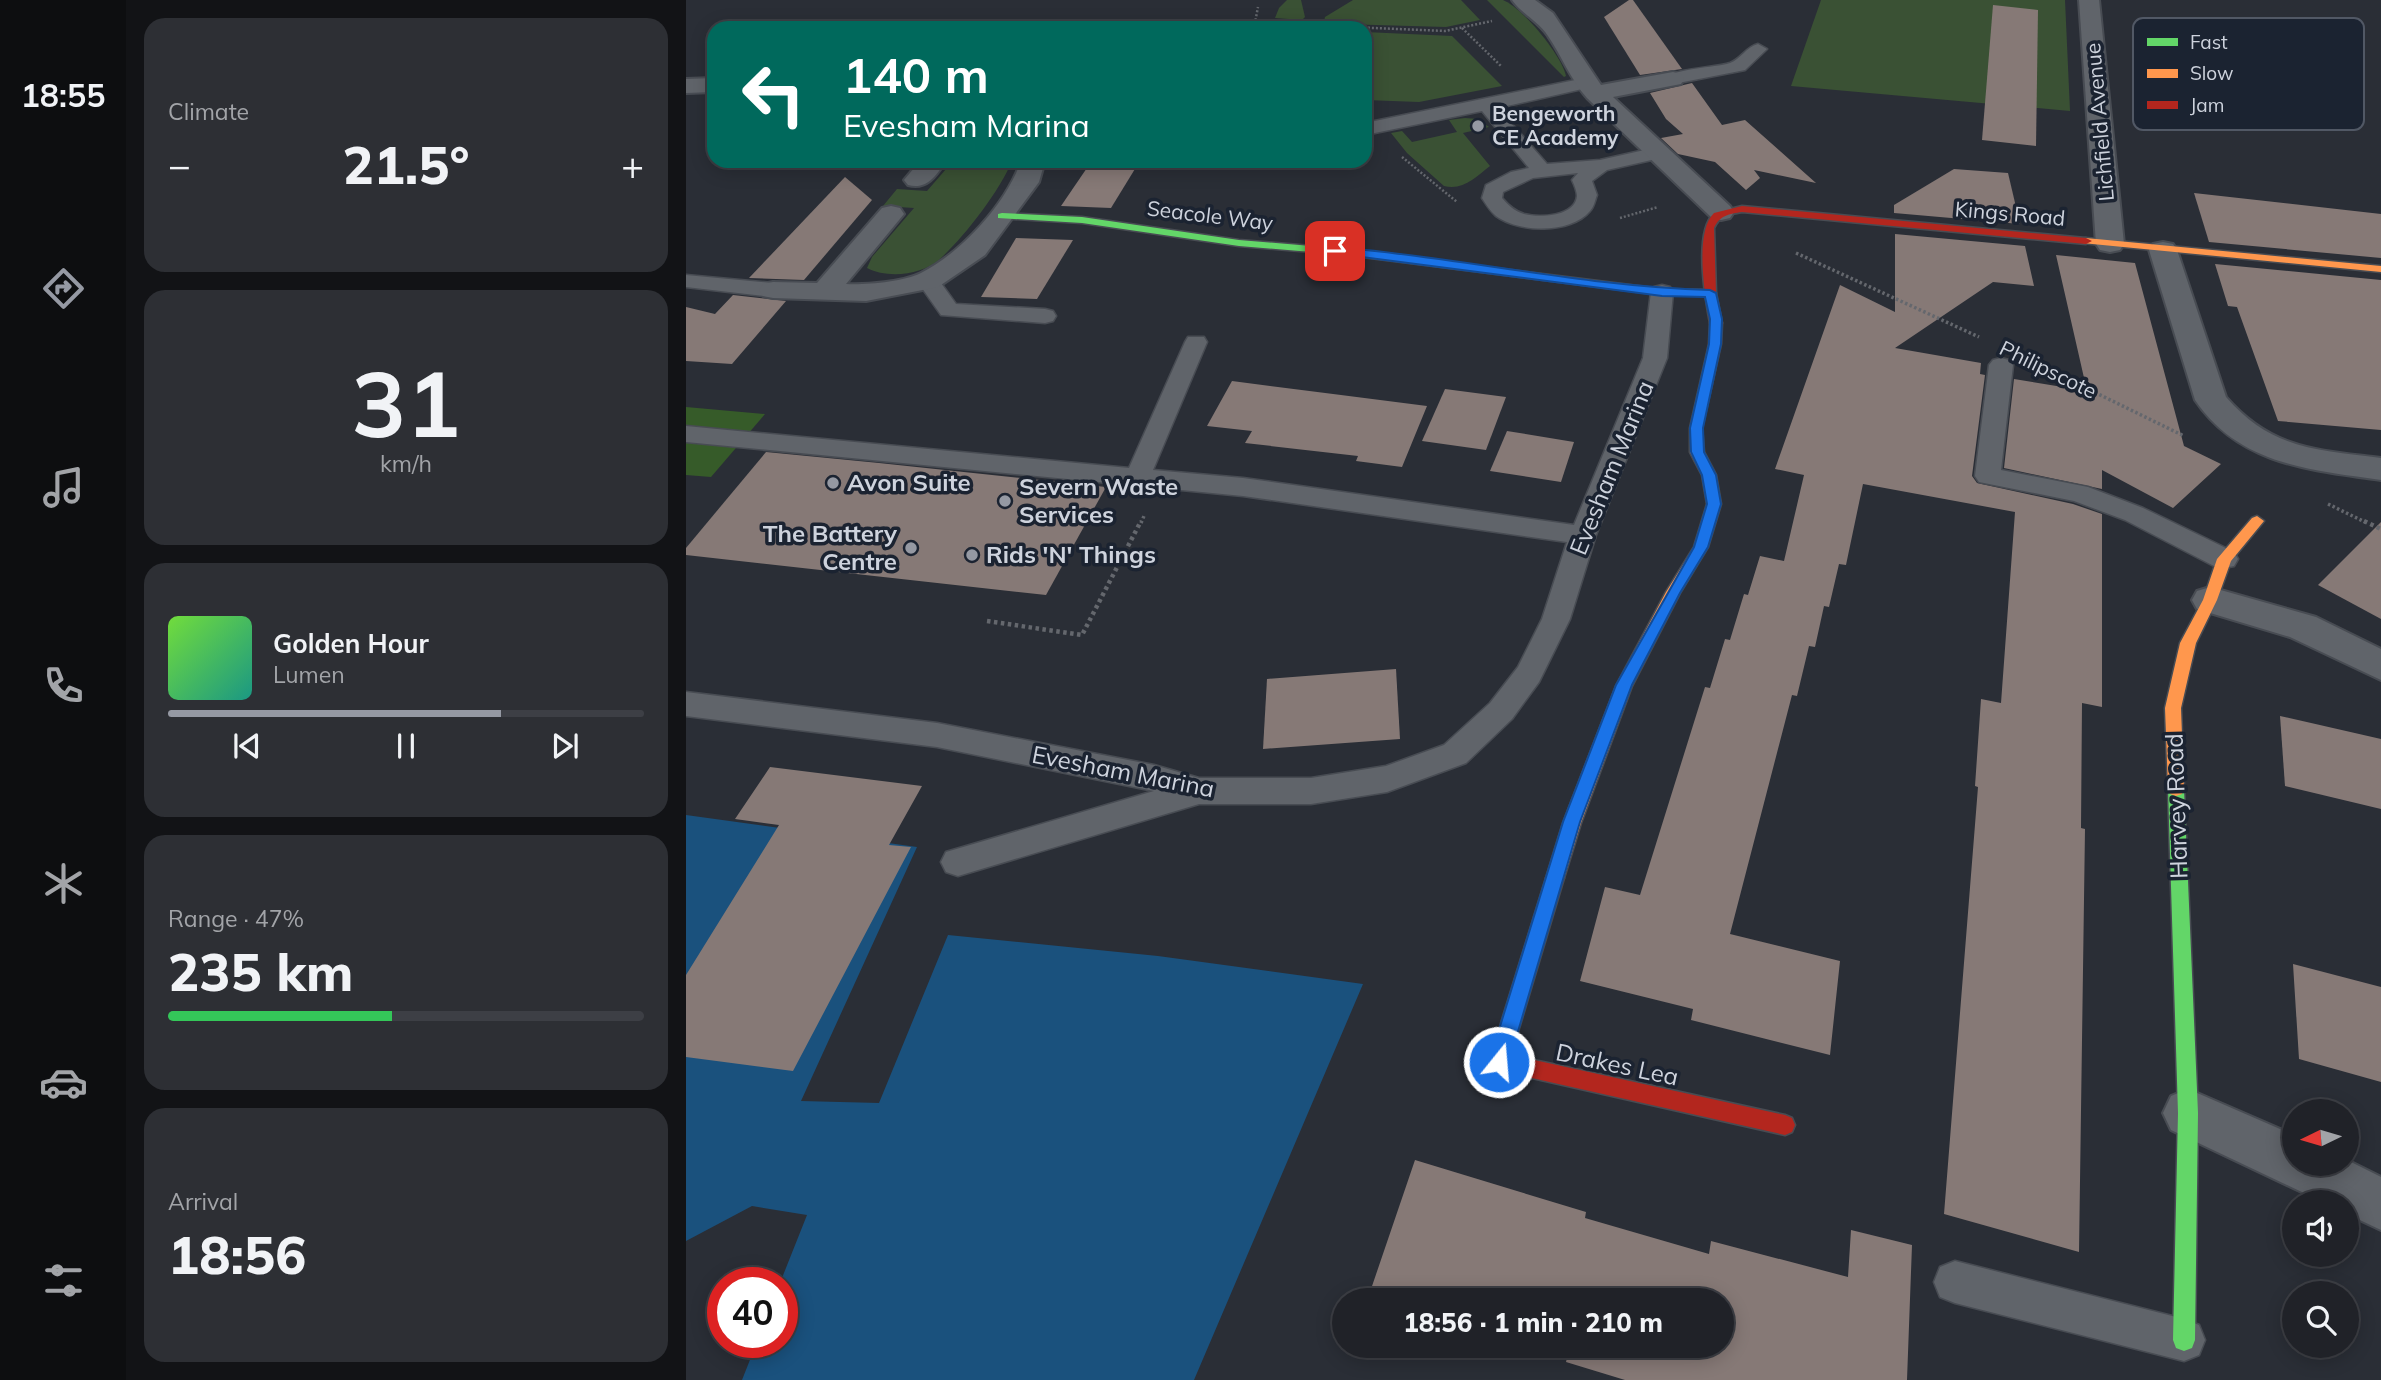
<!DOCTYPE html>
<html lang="en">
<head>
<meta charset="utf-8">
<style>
	body { margin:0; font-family:Mulish,sans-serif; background:#2d2f34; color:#f1f3f6; height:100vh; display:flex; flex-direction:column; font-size:26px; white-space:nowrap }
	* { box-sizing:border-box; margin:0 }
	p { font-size:23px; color:#a2a4a8 }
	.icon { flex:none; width:38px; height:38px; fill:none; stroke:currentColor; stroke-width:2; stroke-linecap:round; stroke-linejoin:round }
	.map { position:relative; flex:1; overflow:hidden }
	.drawer { display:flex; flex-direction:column; gap:18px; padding:18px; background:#121316; width:560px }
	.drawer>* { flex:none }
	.hud { position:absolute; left:21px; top:21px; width:665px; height:147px; border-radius:21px; box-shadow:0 4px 18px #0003,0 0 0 2px #3d3f45; background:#00695c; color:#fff; overflow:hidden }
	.needle { width:46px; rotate:265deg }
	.fabs { position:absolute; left:1596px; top:1099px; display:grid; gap:14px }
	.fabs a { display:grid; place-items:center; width:77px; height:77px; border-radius:50%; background:#202228; box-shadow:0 4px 18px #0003,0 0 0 2px #3d3f45; font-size:35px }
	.speed { position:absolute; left:21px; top:1267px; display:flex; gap:14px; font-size:35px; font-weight:700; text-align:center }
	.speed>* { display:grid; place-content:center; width:91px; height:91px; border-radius:50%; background:#202228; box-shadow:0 4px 18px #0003,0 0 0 2px #3d3f45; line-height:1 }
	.speed .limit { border:10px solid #d22; background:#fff; color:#111 }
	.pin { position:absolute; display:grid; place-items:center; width:60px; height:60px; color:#fff; margin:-30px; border-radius:14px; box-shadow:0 4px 10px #0006 }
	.me { position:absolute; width:77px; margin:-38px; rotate:17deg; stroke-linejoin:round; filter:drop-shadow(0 0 5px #0008) }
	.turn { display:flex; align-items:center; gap:24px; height:147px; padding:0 21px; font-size:32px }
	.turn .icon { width:91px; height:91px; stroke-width:2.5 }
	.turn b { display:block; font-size:49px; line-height:60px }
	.big { font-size:52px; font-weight:800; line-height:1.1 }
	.drawer .tile { flex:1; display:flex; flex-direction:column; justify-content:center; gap:10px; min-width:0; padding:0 24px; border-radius:21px; background:#2d2f34 }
	.drawer .dial { align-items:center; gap:0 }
	.dial b { font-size:91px; line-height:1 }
	.song { display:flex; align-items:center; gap:21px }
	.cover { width:84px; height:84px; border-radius:10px; background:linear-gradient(135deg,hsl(100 70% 55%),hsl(170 70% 35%)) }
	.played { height:7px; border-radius:4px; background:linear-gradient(90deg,#9599a3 70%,#3d3f45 70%) }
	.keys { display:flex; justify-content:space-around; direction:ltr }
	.heat { display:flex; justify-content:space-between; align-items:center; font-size:38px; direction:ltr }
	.charge { height:10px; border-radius:5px; background:linear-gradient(90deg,#34c759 47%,#3d3f45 0) }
	.trip { position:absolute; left:646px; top:1288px; width:402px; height:70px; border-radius:35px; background:#202228; box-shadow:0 4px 18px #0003,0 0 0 2px #3d3f45; font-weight:800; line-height:70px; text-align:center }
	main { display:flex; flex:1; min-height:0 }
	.menu { display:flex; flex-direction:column; width:126px; justify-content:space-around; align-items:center; background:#0d0e10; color:#a2a4a8 }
	.menu .icon { width:49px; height:49px }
	.menu .active { color:#9599a3 }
	.menu b { font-size:32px; color:#f1f3f6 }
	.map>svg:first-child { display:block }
	.green { fill:#3a5134 }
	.forest { fill:#365b29 }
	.water { fill:#1a517d }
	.building { fill:#867976 }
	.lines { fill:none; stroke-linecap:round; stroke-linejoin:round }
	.lane-casing { stroke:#484c53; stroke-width:3 }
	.street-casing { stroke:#484c53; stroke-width:4 }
	.fast-casing { stroke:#484c53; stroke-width:3 }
	.slow-casing { stroke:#484c53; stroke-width:3 }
	.jam-casing { stroke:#484c53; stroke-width:3 }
	.path-far2 { stroke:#64676d; stroke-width:2.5; stroke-dasharray:2 2; stroke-linecap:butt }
	.path-far1 { stroke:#64676d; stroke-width:3.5; stroke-dasharray:2.5 2.5; stroke-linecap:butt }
	.path { stroke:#64676d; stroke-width:4.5; stroke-dasharray:3.5 3.5; stroke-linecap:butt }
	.lane { fill:#60646a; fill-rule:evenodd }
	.street { fill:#60646a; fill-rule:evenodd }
	.fast { fill:#63d668; fill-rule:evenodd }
	.slow { fill:#ff974d; fill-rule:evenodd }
	.jam { fill:#b3261e; fill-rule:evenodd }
	.route { fill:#1a73e8; stroke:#114b97; stroke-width:2 }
	.poi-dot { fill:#9599a3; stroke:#1b2331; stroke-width:2.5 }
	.labels { text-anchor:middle; stroke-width:7; stroke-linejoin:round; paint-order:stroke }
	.far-poi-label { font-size:21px; font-weight:bold; fill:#ced3dd; stroke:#1b2331; text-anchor:start }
	.far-street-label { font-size:21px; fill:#ced3dd; stroke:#1b2331 }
	.street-label { font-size:24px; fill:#ced3dd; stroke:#1b2331 }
	.poi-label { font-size:24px; font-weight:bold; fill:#ced3dd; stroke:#1b2331; text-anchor:start }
	.key { fill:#1b2331; stroke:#515865; stroke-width:2 }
	.key-label { font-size:19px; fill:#ced3dd }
</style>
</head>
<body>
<main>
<nav class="menu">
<b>18:55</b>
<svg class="icon active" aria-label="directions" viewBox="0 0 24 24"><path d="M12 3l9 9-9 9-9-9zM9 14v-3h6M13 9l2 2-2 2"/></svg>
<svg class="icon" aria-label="music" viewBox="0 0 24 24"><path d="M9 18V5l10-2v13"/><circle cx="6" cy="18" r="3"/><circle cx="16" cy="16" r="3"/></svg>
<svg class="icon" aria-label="phone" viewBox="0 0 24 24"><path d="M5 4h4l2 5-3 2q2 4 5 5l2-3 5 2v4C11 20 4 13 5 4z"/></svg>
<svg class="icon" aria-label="climate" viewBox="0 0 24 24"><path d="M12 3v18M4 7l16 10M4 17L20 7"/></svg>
<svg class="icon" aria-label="car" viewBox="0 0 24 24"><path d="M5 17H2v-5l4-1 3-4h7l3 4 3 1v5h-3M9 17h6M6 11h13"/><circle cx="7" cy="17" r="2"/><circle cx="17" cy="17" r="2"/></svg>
<svg class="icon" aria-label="filters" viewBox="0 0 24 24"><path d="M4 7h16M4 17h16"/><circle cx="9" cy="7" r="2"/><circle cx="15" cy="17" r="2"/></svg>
</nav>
<section class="drawer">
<div class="tile"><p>Climate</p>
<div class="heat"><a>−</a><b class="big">21.5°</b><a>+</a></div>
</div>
<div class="tile dial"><b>31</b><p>km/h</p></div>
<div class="tile">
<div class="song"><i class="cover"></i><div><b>Golden Hour</b><p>Lumen</p></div></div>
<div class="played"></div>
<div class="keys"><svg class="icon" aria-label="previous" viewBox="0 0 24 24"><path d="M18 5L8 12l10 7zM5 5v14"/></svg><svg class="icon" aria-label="pause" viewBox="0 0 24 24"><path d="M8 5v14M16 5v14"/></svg><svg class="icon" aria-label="next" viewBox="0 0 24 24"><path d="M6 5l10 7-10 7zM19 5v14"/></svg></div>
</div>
<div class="tile"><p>Range · 47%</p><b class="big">235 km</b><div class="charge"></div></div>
<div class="tile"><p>Arrival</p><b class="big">18:56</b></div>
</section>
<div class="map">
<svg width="1695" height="1380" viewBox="0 0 1695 1380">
	<rect width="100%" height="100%" fill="#2a2e36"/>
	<g class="green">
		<path d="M 601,0 L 615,0 L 619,17 L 616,20 L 589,18 L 593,8 Z"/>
		<path d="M 667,0 L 775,0 L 794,20 L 760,27 L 654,24 L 638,21 L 639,17 Z"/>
		<path d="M 801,0 C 805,0 813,0 817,0 C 837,8 876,56 880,76 L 878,77 Z"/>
		<path d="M 1135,0 L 1379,0 L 1384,111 L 1105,86 Z"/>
		<path d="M 679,32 L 766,36 L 816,86 L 733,102 L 679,100 Z"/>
		<path d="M 779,118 L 792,119 L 803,127 L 777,133 L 804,166 C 790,177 777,191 758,186 L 721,153 L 705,133 L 716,131 L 726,142 L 771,132 L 763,120 Z"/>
		<path d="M 267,161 L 326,161 C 313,192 279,236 254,259 C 236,275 202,279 181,268 L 186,257 L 228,208 L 197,206 L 211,189 L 241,191 Z"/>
	</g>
	<path class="forest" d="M 0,407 L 79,414 L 25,477 L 0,475 Z"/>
	<path class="water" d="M 0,815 L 231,847 L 115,1101 L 193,1103 L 262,935 L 472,956 L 677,984 L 508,1380 L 56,1380 L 71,1342 L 96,1342 L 96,1283 L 94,1283 L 121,1215 L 66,1206 L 0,1241 Z"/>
	<g class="building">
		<path d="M 943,0 L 947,0 L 996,69 L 954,75 L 918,17 Z"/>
		<path d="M 1307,5 L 1352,10 L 1350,146 L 1296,140 Z"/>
		<path d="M 1006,83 L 1036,125 L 1059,120 L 1130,183 L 1068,170 L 1074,178 L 1060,190 L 1029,162 L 992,154 L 975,138 L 997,134 L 980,119 L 964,93 Z"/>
		<path d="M 405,162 L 452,164 L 425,208 L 375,206 Z"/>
		<path d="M 1268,169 L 1322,173 L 1334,224 L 1208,213 L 1208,205 Z"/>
		<path d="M 159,177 L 186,200 L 118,280 L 63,278 Z"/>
		<path d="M 1508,193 L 1695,214 L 1695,258 L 1523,242 Z"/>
		<path d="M 1209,234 L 1339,246 L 1348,286 L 1307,282 L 1209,348 L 1295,363 L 1294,374 L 1299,375 L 1286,476 L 1291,483 L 1387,504 L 1416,514 L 1416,707 L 1396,703 L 1395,828 L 1399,829 L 1393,1252 L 1258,1214 L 1292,787 L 1289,786 L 1295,699 L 1315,703 L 1329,512 L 1177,484 L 1160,565 L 1153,564 L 1143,607 L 1138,606 L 1129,647 L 1123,646 L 1111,696 L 1106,695 L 1044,934 L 1154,961 L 1144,1055 L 1005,1020 L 1007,1009 L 894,981 L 919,887 L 954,895 L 1019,687 L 1024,688 L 1039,639 L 1044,640 L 1058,594 L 1062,595 L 1074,556 L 1098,561 L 1118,475 L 1089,469 L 1154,285 L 1209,312 Z"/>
		<path d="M 330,238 L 387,240 L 351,299 L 295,297 Z"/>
		<path d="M 1370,255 L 1449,263 L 1498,446 L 1535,464 L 1487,508 L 1416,470 L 1416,489 L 1318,468 L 1328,379 L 1401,391 Z"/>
		<path d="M 1529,264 L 1695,280 L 1695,430 L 1592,421 L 1551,307 L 1542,306 Z"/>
		<path d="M 47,295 L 100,301 L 46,364 L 0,361 L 0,307 L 29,314 Z"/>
		<path d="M 546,381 L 655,395 L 741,406 L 716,467 L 670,461 L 672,456 L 559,443 L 566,431 L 521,426 Z"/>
		<path d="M 759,389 L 820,397 L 800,450 L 736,441 Z"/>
		<path d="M 821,431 L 888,442 L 875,482 L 804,471 Z"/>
		<path d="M 80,452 L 193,463 L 420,487 L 360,595 L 0,555 L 0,548 Z"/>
		<path d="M 1695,522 L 1695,619 L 1632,585 Z"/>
		<path d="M 710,669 L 714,739 L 577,749 L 581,679 Z"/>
		<path d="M 1594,716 L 1695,739 L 1695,809 L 1599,786 Z"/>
		<path d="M 84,767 L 236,786 L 203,845 L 225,847 L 107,1071 L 0,1057 L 0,975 L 93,825 L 49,819 Z"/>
		<path d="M 1607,964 L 1695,987 L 1695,1082 L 1613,1059 Z"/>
		<path d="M 729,1160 L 900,1212 L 899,1218 L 1023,1254 L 1025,1241 L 1162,1277 L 1165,1230 L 1226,1245 L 1221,1380 L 939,1380 L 880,1362 L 882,1354 L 855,1346 L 1036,1346 L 1036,1300 L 711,1300 L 684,1292 Z"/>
	</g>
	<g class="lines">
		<g class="lane-casing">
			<g id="lane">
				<path d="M 1072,44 L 1081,49 L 1059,70 L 987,84 L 978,79 C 989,68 1028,68 1044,63 C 1055,59 1060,47 1072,44 Z"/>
				<path d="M 899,78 L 908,83 L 905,87 L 812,108 L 861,164 L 914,160 L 972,147 L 982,153 L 979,157 L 921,170 L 906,181 L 911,195 C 909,200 908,207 904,211 C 885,234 833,233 810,216 C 804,211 800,204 796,198 L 800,185 L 825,172 L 843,168 L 796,111 L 679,135 L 679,123 ZM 892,173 L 886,180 C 888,184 891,192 891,196 C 889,217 853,218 838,214 C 828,211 822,205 816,198 L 817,192 L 847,178 Z"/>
				<path d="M 0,275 L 87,283 L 95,285 L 98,290 L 95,295 L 87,297 L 0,287 Z"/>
				<path d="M 242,275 L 250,276 L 270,304 L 359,309 L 367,311 L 370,316 L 367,321 L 359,323 L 255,315 L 231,281 L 234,276 Z"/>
				<path d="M 976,285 L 984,287 L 987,292 L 981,358 L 910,535 L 884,619 L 853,682 L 826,719 L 780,763 L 701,792 L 625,804 L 513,804 L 272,876 L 260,872 L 255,862 L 260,852 L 468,791 L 251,747 L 0,716 L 0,692 L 251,723 L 468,765 L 513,778 L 625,778 L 700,766 L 758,745 L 804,703 L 832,667 L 856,619 L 881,542 L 557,496 L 0,442 L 0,426 L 443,468 L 499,342 L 502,337 L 518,337 L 521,342 L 467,470 L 557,478 L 888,525 L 957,358 L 965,292 L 968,287 Z"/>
				<path d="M 1315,358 L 1323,360 L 1327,365 L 1315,470 L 1402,487 L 1457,508 L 1548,552 L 1552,559 L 1548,566 L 1538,568 L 1528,566 L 1439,520 L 1388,501 L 1293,482 L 1289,476 L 1303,365 L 1307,360 Z"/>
				<path d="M 1269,1261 L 1498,1319 L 1513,1325 L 1519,1340 L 1513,1355 L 1498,1361 L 1269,1303 L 1254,1297 L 1248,1282 L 1254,1267 Z"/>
			</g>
		</g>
		<g class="street-casing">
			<g id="street">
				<path d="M 826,0 L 849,0 L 867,13 L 915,85 L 987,72 L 995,74 L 998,79 L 995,84 L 927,97 L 1044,206 L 1048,212 L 1044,218 L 1035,220 L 1026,218 L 901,98 C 884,79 876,56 862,36 C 852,21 836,14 826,0 Z"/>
				<path d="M 1393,0 L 1413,0 L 1438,244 L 1434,250 L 1424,252 L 1414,250 L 1410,244 Z"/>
				<path d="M 28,78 L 28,92 L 0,93 L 0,79 Z"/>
				<path d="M 234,161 L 260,161 C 250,176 241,190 222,185 L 218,180 Z"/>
				<path d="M 335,161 L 359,161 L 353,182 L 299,255 L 252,287 L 180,301 L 87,298 L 77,296 L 73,290 L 77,284 L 87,282 L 131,283 L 196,208 L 205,206 L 214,208 L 218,214 L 160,284 C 180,285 217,282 235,273 C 276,252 320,204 335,161 Z"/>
				<path d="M 1477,242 L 1487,244 L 1491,250 L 1540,397 C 1586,450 1632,450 1695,458 L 1695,480 C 1625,470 1553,465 1509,400 L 1463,250 L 1467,244 Z"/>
				<path d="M 1524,587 L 1630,617 L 1695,649 L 1695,680 L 1604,637 L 1511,609 L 1506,600 L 1511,591 Z"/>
				<path d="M 1502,1089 L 1608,1135 L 1608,1164 L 1661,1164 L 1661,1160 L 1695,1177 L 1695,1230 L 1661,1214 L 1661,1202 L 1637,1202 L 1485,1130 L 1477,1113 L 1485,1096 Z"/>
			</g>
		</g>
		<g class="fast-casing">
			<g id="fast">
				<path d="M 316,213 L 396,217 L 553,240 L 649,248 L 655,251 L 649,254 L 553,246 L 396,223 L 312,218 L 312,214 Z"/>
				<path d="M 1490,782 L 1496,784 L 1498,789 L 1512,1113 L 1509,1340 L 1506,1348 L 1498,1351 L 1490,1348 L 1487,1340 L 1492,1113 L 1482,789 L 1484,784 Z"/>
			</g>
		</g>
		<g class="slow-casing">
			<g id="slow">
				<path d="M 1400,238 L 1695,266 L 1695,272 L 1396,243 L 1396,239 Z"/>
				<path d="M 649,248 L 976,289 L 1024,290 L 1030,293 L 1024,296 L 976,295 L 645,253 L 645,249 Z"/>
				<path d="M 1030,319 L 1036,323 L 1035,344 L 1016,428 L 1018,452 L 1030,475 L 1035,504 L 1022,547 L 994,593 L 946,686 L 895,823 L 878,878 L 875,883 L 869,886 L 863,883 L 860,878 L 877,823 L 930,686 L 980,592 L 1008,547 L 1021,504 L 1016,475 L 1004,452 L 1004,428 L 1023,344 L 1024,323 Z"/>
				<path d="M 1571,516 L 1578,521 L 1545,561 L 1531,600 L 1510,643 L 1495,708 L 1498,789 L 1496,794 L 1490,796 L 1484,794 L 1482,789 L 1479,708 L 1494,643 L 1517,600 L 1531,559 L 1566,518 Z"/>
			</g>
		</g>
		<g class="jam-casing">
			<g id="jam">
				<path d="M 1056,206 L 1400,238 L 1406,241 L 1400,244 L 1056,212 C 1043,214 1034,215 1028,228 L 1030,293 L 1036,323 L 1030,327 L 1024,323 C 1019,297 1008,232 1028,213 Z"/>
				<path d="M 869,870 L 875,873 L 878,878 L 825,1055 L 1099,1115 L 1106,1118 L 1109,1125 L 1106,1132 L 1099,1135 L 806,1069 L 803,1062 L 860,878 L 863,873 Z"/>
			</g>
		</g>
		<g class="path-far2">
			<path d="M 570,23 L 759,31 L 806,21"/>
			<path d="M 568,28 L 572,7"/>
			<path d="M 776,28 L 815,66"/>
			<path d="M 716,157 L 771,202"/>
			<path d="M 934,218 L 972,207"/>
		</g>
		<g class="path-far1">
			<path d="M 1110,253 L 1293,337"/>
			<path d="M 1355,366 L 1498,436"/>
			<path d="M 1642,504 L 1681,523"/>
			<path d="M 455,523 L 458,516"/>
		</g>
		<g class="path">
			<path d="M 1678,521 L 1695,529"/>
			<path d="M 301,621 L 396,635 L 455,521"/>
		</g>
		<use href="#lane" class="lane"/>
		<use href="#street" class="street"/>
		<use href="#fast" class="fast"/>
		<use href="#slow" class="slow"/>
		<use href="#jam" class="jam"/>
	</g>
	<path class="route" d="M 649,247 C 774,257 899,287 1024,290 L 1030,293 L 1036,319 L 1035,344 L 1017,428 L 1018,452 L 1030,475 L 1035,504 L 1022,547 L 994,593 L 946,685 L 894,822 L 823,1062 L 820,1069 L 813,1072 L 806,1069 L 803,1062 L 877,822 L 930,685 L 1008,547 L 1021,504 L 1016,475 L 1005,452 L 1004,428 L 1023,344 L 1024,319 L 1019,297 L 976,296 L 645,253 L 643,251 Z"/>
	<g class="poi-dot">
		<circle cx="792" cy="126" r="7"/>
		<circle cx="147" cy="483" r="7"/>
		<circle cx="319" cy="501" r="7"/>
		<circle cx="225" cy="548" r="7"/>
		<circle cx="286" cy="555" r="7"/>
	</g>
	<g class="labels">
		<g class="far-poi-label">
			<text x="806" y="121">Bengeworth<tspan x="806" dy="24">CE Academy</tspan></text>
		</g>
		<g class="far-street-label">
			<text transform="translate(1414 122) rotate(-95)" y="7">Lichfield Avenue</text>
			<text transform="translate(1324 214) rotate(5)" y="7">Kings Road</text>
			<text transform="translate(524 216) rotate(7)" y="7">Seacole Way</text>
			<text transform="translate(1362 370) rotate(26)" y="7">Philipscote</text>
		</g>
		<g class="street-label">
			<text transform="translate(926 468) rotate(-68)" y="8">Evesham Marina</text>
			<text transform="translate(437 772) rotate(11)" y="8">Evesham Marina</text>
			<text transform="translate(1491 806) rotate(-92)" y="8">Harvey Road</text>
			<text transform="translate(931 1065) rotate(12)" y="8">Drakes Lea</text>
		</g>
		<g class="poi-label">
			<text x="161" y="491">Avon Suite</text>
			<text x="333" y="495">Severn Waste<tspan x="333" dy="28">Services</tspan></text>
			<text x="211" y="542" text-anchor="end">The Battery<tspan x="211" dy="28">Centre</tspan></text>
			<text x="300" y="563">Rids 'N' Things</text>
		</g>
	</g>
	<rect x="1447" y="18" width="231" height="112" rx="10" class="key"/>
	<rect x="1461" y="38" width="31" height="8" fill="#63d668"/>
	<rect x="1461" y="69" width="31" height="9" fill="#ff974d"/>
	<rect x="1461" y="101" width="31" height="8" fill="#b3261e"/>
	<g class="key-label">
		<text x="1504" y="49">Fast</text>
		<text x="1504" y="80">Slow</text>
		<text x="1504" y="112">Jam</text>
	</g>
</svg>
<div class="fabs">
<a><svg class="needle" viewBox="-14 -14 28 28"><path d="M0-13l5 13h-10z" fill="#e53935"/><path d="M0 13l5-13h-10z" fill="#a2a4a8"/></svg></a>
<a><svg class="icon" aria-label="sound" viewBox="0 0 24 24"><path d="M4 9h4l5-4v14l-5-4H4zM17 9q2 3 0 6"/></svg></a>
<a><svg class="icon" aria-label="search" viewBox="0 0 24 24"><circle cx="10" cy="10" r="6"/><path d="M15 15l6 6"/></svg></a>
</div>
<div class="speed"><div class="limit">40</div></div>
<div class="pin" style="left:649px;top:251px;background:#d93025"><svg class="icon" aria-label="arrive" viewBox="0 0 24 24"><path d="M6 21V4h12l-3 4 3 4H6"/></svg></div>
<svg class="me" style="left:813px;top:1062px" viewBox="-20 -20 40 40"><circle r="17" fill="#1a73e8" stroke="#fff" stroke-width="3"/><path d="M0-11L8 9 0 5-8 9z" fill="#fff"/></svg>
<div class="trip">18:56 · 1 min · 210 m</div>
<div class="hud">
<div class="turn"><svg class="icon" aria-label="left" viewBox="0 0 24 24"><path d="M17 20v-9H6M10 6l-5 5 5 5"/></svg><div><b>140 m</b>Evesham Marina</div></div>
</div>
</div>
</main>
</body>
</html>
